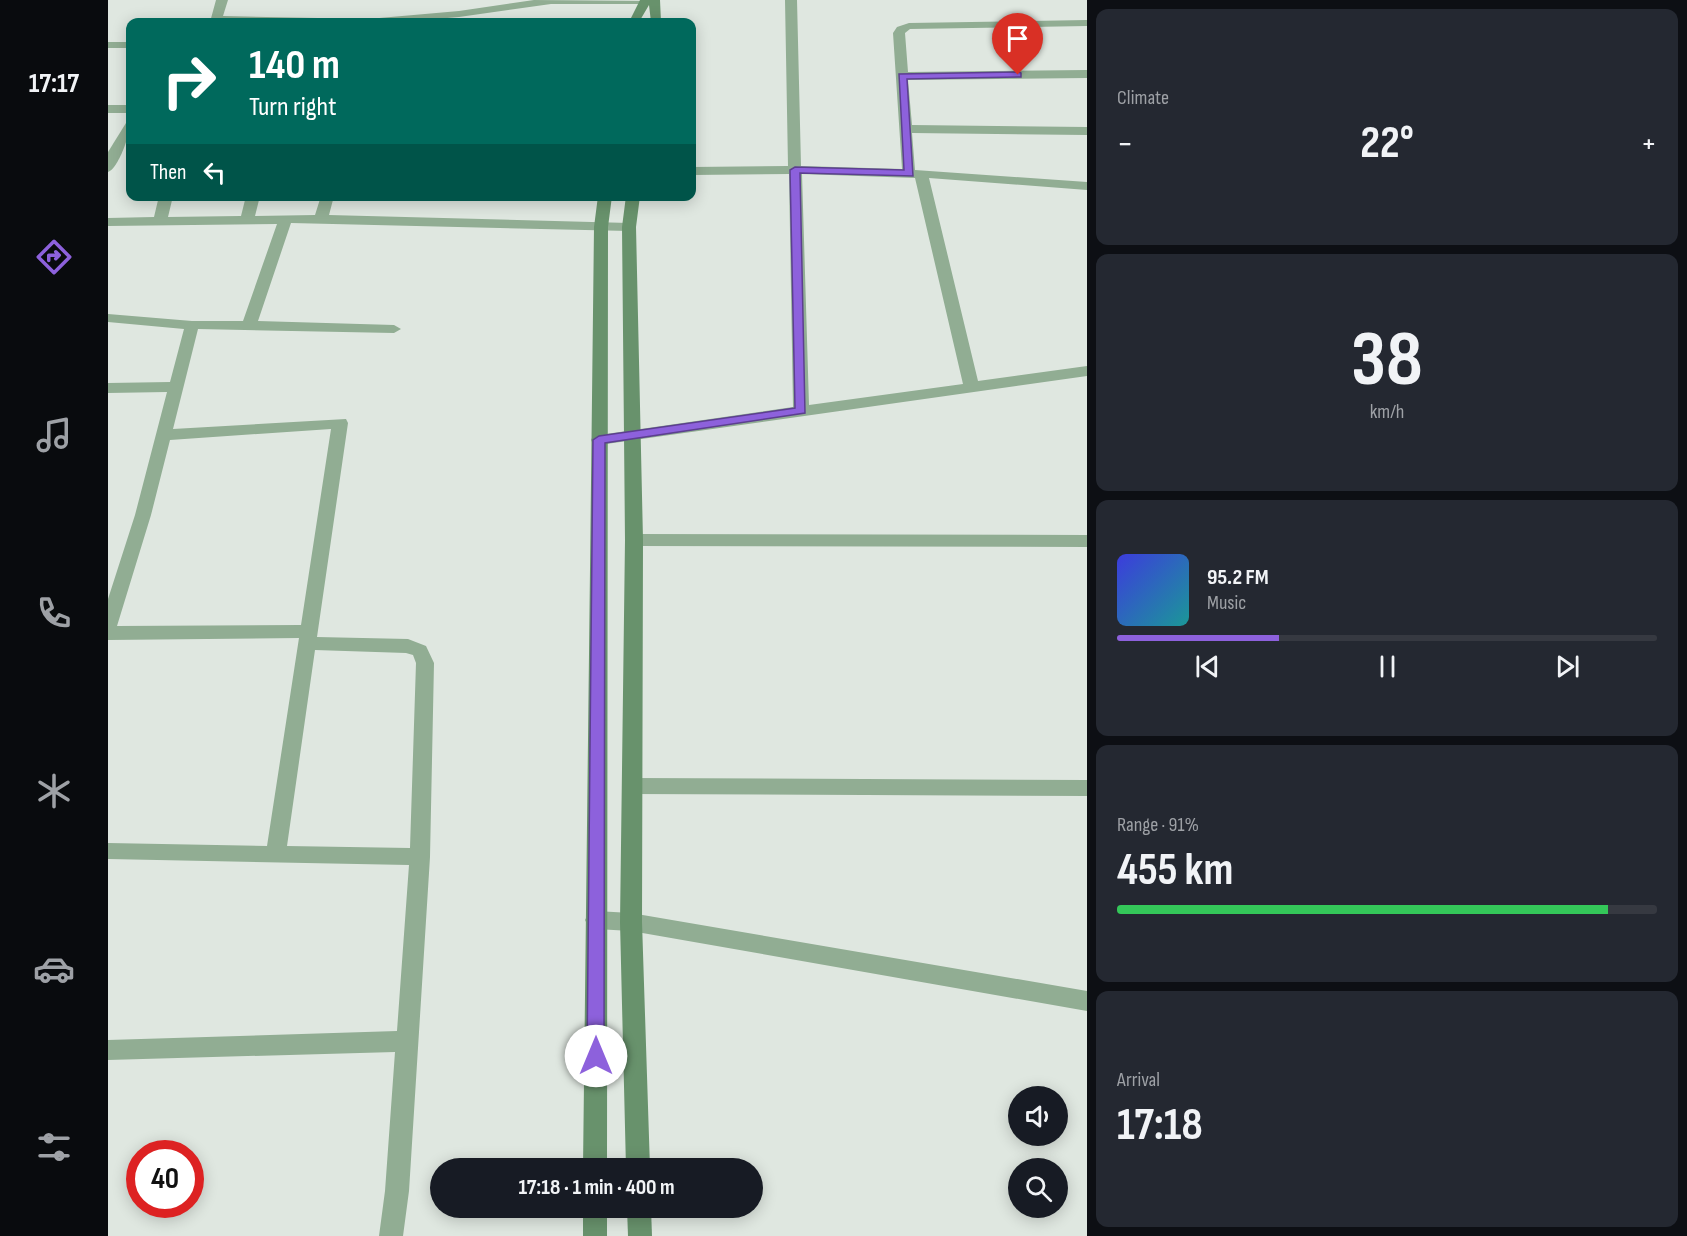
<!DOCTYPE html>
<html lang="en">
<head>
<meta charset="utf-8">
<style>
	body { margin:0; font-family:"Sofia Sans Condensed",sans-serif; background:#242831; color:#f1f3f6; height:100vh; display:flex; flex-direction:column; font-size:22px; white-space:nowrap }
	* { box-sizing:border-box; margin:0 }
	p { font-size:20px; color:#9ea1a6 }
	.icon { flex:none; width:33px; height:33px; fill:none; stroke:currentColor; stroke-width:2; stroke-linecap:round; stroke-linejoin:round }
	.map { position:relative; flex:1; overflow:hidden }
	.sheet { display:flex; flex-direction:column; gap:9px; padding:9px; background:#0d0f14; width:600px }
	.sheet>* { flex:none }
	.banner { position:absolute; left:18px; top:18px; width:570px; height:183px; border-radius:12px; box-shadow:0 3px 15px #0003; background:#00695c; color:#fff; overflow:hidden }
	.buttons { position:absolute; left:900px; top:1086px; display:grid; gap:12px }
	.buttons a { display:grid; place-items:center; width:60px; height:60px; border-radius:50%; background:#171b24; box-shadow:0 3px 15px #0003; font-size:30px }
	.speed { position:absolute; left:18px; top:1140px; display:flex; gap:12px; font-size:30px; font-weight:700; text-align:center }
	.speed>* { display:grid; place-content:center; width:78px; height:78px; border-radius:50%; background:#171b24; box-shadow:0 3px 15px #0003; line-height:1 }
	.speed .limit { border:9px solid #d22; background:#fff; color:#111 }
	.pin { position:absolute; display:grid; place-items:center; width:51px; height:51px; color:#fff; margin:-62px -26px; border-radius:50% 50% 50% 0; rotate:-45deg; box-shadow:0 0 6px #0007 }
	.pin .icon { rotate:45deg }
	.me { position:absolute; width:66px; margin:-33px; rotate:0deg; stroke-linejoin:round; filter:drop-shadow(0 0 4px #0008) }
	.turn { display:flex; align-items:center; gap:21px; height:126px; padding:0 24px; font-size:27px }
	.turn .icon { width:78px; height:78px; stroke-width:2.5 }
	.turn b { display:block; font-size:42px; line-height:51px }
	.then { display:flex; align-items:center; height:57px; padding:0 24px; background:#0003; gap:12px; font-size:22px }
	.big { font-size:45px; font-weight:700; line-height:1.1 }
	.sheet .card { flex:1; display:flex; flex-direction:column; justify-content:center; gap:9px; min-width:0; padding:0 21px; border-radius:12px; background:#242831 }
	.sheet .dial { align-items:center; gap:0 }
	.dial b { font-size:78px; line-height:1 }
	.song { display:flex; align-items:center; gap:18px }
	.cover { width:72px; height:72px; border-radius:9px; background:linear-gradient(135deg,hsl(240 70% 55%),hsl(180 70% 35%)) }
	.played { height:6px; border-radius:3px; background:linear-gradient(90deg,#8d61dc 30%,#363941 30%) }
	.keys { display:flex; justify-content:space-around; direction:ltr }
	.heat { display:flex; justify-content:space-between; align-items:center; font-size:33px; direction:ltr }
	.charge { height:9px; border-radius:4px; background:linear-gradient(90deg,#34c759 91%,#363941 0) }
	.trip { position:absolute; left:322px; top:1158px; width:333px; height:60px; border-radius:30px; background:#171b24; box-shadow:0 3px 15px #0003; font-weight:700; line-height:60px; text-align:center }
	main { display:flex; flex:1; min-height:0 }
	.dock { display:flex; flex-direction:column; width:108px; justify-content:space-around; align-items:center; background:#090b0e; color:#9ea1a6 }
	.dock .icon { width:42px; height:42px }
	.dock .active { color:#8d61dc }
	.dock b { font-size:27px; color:#f1f3f6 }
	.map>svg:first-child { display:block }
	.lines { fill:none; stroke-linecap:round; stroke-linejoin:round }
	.lane { fill:#91ad93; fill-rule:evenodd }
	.street { fill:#91ad93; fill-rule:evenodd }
	.secondary { fill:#68926c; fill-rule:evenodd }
	.route { fill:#8d61dc; stroke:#5c3f8f; stroke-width:1.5 }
</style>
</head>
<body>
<main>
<nav class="dock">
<b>17:17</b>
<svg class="icon active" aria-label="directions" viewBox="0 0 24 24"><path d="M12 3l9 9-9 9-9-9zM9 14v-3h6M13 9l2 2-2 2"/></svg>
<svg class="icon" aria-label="music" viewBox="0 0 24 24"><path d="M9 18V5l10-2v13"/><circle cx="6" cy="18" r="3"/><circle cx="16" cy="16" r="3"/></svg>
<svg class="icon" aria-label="phone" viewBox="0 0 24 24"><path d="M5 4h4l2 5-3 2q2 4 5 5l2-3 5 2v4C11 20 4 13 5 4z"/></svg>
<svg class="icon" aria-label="climate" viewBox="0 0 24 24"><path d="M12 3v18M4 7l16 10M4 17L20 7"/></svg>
<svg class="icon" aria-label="car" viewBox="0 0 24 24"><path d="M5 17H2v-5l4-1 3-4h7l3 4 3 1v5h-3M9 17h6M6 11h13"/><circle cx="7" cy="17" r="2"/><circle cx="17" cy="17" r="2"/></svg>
<svg class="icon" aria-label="filters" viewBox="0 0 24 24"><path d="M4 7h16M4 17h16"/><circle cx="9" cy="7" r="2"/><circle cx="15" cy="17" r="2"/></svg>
</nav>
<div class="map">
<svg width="979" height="1236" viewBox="0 0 979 1236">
	<rect width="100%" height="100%" fill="#dfe7e0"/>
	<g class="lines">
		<g class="lane">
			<path d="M 526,534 L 979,535 L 979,547 L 526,546 L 520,544 L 517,540 L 520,536 Z"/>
			<path d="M 524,778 L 979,780 L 979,796 L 524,794 L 517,792 L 514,786 L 517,780 Z"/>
		</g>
		<g class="street">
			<path d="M 108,0 L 120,0 L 115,16 L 260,19 L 351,11 L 426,0 L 543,1 L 537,4 L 443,4 L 351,17 L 293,22 L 102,22 Z"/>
			<path d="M 677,0 L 689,0 L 693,166 L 794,169 L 785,33 L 789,27 L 801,23 L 979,20 L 979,26 L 802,29 L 797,33 L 800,72 L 979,70 L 979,78 L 800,80 L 804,125 L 979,127 L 979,135 L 804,133 L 807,170 L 979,182 L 979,190 L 821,178 L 870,381 L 979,366 L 979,376 L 491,445 L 485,444 L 483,440 L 485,436 L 491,435 L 685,407 L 681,174 L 584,175 L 584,167 L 680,166 ZM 694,174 L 807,178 L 855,384 L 701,405 Z"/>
			<rect x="0" y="42" width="22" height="6"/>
			<rect x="0" y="105" width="22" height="8"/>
			<path d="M 22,122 C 23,133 10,169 0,172 L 0,152 L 18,123 Z"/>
			<path d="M 51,196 L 65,196 L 60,217 L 133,216 L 138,196 L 152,196 L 147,216 L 207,215 L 213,196 L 226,196 L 221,215 L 521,223 L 528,227 L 521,231 L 183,223 L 150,321 L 286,325 L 293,329 L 286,333 L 90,329 L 65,429 L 238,419 L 240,423 L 209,637 L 300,639 L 318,646 L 326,663 L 322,857 L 301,1191 L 295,1236 L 271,1236 L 277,1191 L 287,1052 L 0,1060 L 0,1040 L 289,1031 L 301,865 L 0,859 L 0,843 L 159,846 L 191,638 L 0,640 L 0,599 L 27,515 L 59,392 L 0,393 L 0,383 L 62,382 L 76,329 L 0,322 L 0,314 L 84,321 L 135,321 L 169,224 L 0,226 L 0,218 L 46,217 ZM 223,429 L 193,625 L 9,626 L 43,515 L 62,440 ZM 207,650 L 298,653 L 305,655 L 308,663 L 302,848 L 179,846 Z"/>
			<path d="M 488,911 L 523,913 L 979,991 L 979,1011 L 523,931 L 488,929 L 480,926 L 477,920 L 480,914 Z"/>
		</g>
		<g class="secondary">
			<path d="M 532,0 L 552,0 L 553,22 L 543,22 L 541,5 L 531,22 L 521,22 Z"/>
			<path d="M 490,196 L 504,196 L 500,227 L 499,1168 L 475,1168 L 486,227 Z"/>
			<path d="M 518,196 L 532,196 L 528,227 L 535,540 L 534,922 L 542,1168 L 518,1168 L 512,922 L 517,540 L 514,227 Z"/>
			<rect x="475" y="1208" width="24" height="28"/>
			<path d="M 519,1208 L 543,1208 L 544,1236 L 520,1236 Z"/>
		</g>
	</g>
	<path class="route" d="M 910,72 L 913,73 L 913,77 L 799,79 L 805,176 L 692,173 L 697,413 L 497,443 L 496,1056 L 494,1061 L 488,1063 L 482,1061 L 479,1056 L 485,440 L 491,436 L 687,408 L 682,170 L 687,167 L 796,170 L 791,74 Z"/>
</svg>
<div class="buttons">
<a><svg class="icon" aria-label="sound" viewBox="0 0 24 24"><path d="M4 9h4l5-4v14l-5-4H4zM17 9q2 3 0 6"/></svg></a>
<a><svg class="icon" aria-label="search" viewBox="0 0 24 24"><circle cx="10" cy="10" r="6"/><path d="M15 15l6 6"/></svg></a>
</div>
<div class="speed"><div class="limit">40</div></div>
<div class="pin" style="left:910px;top:75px;background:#d93025"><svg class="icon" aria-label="arrive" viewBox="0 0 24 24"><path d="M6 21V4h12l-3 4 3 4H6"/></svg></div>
<svg class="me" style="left:488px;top:1056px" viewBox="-20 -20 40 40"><circle r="19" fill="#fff"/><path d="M0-13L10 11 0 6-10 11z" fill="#8d61dc"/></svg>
<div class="trip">17:18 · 1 min · 400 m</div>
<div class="banner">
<div class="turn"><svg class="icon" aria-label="right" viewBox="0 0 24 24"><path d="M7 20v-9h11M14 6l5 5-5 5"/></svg><div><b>140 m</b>Turn right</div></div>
<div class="then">Then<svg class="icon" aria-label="left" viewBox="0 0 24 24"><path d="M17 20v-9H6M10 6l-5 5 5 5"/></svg></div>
</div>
</div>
<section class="sheet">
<div class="card"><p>Climate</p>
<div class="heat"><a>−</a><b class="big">22°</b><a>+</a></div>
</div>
<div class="card dial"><b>38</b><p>km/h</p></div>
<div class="card">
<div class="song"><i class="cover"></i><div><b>95.2 FM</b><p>Music</p></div></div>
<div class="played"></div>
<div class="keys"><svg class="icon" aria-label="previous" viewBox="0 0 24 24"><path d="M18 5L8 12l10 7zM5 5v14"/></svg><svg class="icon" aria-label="pause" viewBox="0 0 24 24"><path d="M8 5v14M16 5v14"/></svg><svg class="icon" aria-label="next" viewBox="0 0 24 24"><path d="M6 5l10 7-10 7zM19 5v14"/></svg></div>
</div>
<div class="card"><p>Range · 91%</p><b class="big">455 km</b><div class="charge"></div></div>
<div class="card"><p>Arrival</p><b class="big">17:18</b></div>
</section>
</main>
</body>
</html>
